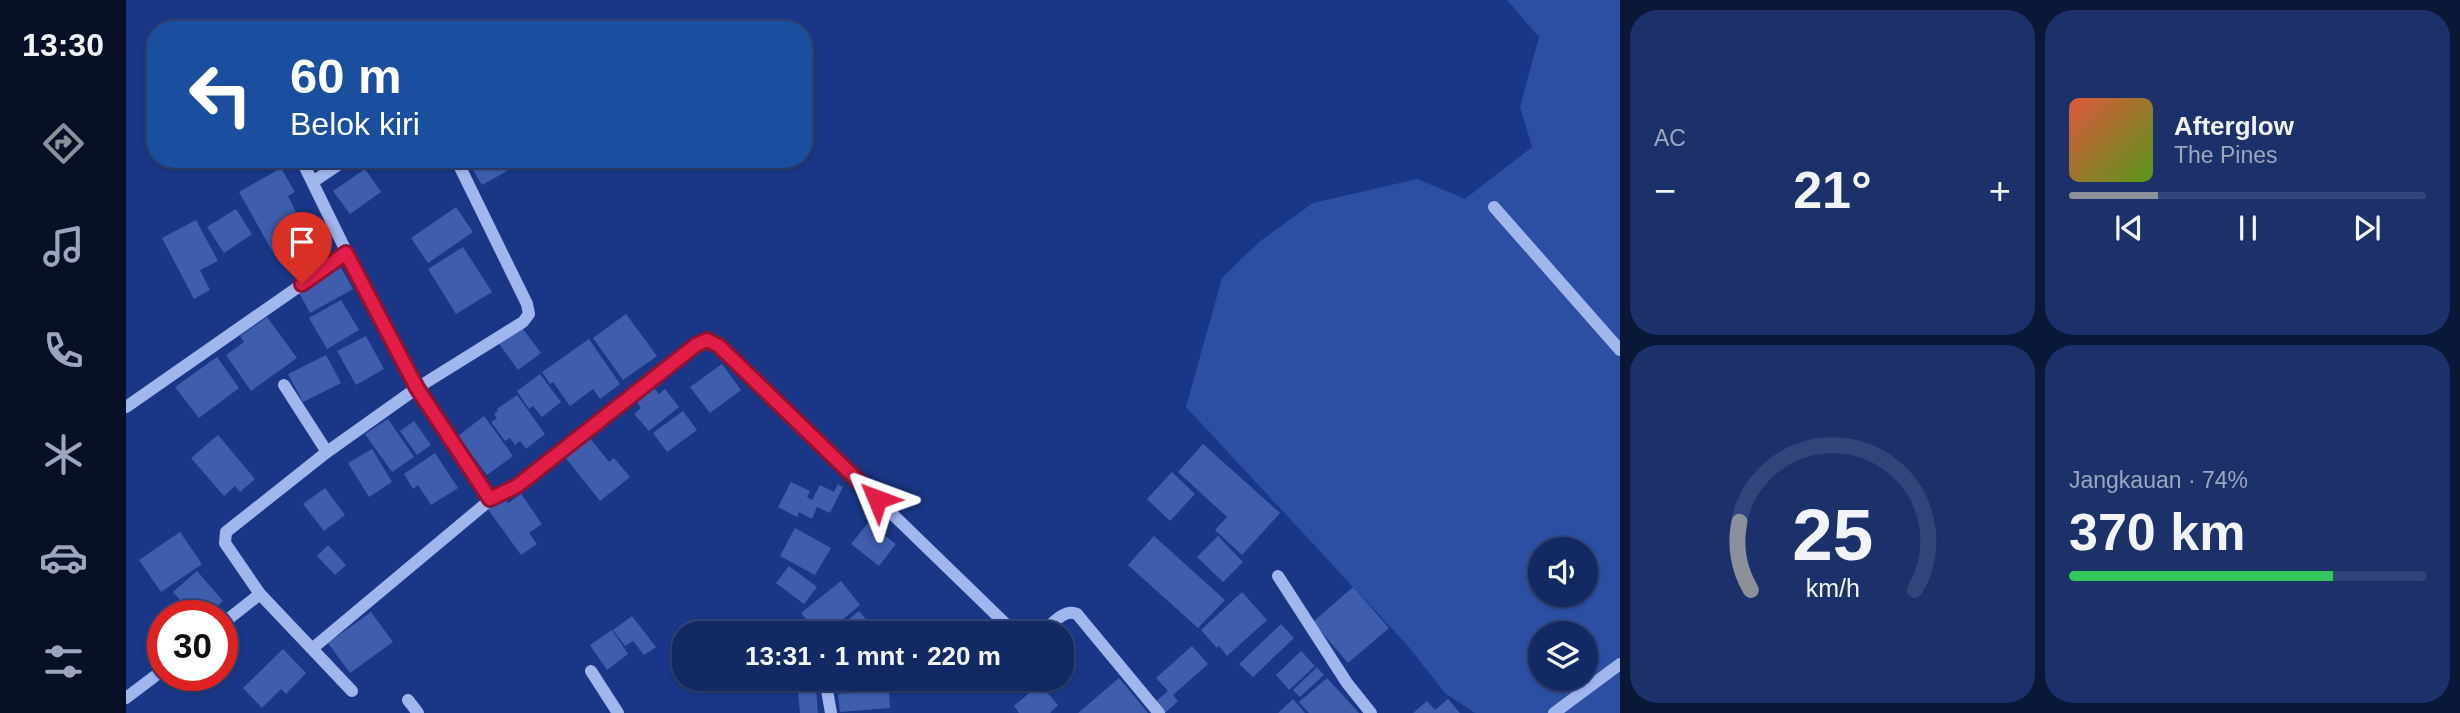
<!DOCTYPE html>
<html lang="id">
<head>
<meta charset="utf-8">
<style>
	body { margin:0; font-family:Arial,sans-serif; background:#1c316a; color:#f1f3f6; height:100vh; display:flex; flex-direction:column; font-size:26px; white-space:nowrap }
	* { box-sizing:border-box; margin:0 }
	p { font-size:23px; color:#9da6bf }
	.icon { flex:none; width:38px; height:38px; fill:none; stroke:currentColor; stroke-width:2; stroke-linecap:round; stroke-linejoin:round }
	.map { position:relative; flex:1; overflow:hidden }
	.panel { display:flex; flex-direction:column; gap:10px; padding:10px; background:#0a1737; width:840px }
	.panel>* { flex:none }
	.banner { position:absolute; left:21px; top:21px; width:665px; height:147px; border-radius:28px; box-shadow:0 2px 5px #0004,0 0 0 2px #324578; background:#1a4fa0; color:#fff; overflow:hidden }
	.buttons { position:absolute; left:1402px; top:537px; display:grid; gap:14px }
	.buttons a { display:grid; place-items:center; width:70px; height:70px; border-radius:50%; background:#132964; box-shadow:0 2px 5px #0004,0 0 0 2px #324578; font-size:35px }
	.speed { position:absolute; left:21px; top:600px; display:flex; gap:14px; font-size:35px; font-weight:700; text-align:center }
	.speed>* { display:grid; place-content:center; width:91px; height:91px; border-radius:50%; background:#132964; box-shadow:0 2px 5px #0004,0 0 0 2px #324578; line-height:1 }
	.speed .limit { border:10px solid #d22; background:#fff; color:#111 }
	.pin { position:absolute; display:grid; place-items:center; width:60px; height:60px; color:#fff; margin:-72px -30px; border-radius:50% 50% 50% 0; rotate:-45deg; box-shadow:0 0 7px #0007 }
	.pin .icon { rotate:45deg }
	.me { position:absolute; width:77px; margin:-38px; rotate:314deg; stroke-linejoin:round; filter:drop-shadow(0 0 5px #0008) }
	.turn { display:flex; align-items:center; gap:24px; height:147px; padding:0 28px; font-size:32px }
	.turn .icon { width:91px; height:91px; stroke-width:2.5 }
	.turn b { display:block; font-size:49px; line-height:60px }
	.big { font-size:52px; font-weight:700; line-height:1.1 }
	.panel .widget { flex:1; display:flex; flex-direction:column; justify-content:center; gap:10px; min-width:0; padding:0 24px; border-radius:28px; background:#1c316a }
	.panel .dial { align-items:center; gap:0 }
	.dial svg { height:182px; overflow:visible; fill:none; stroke:#324578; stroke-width:7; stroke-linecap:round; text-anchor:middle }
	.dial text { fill:#f1f3f6; stroke:none }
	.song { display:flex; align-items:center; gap:21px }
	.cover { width:84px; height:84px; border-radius:10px; background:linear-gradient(135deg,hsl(10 70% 55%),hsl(90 70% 35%)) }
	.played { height:7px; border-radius:4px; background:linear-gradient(90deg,#8c9099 25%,#324578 25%) }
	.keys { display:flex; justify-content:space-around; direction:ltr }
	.heat { display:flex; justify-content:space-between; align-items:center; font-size:38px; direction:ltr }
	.charge { height:10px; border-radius:5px; background:linear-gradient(90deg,#34c759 74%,#324578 0) }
	.panel .tiles { flex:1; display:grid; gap:10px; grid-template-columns:repeat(2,1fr) }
	.trip { position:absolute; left:546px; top:621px; width:402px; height:70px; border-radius:28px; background:#132964; box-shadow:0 2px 5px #0004,0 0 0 2px #324578; font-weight:700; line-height:70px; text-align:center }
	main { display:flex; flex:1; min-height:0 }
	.dock { display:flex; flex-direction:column; width:126px; justify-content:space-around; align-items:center; background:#081028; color:#9da6bf }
	.dock .icon { width:49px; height:49px }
	.dock .selected { color:#8c9099 }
	.dock b { font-size:32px; color:#f1f3f6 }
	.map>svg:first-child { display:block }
	.green { fill:#2c4fa4; fill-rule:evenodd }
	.building { fill:#3e5dad }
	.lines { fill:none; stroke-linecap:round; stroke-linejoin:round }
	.minor { stroke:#a0b6ec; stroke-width:12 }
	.route-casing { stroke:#92132f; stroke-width:18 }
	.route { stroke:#e11d48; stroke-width:12 }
</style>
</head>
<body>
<main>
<nav class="dock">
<b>13:30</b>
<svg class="icon selected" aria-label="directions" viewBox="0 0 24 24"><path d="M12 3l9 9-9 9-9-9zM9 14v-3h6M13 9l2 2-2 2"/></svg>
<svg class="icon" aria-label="music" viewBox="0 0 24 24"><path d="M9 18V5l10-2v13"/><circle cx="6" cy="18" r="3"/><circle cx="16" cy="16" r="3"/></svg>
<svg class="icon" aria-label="phone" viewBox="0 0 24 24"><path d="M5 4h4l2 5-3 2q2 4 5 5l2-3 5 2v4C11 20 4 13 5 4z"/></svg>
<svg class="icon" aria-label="climate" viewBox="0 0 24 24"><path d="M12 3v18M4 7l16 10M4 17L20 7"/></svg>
<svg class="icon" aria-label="car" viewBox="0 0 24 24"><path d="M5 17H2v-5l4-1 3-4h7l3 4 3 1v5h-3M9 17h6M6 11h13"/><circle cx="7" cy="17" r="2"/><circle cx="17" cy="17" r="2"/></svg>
<svg class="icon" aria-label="filters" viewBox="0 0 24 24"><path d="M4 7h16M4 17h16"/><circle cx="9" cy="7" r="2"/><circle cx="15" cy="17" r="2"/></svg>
</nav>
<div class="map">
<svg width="1494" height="713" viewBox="0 0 1494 713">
	<rect width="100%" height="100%" fill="#193786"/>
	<path class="green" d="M 1381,0 L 1494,0 L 1494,713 L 1349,713 L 1319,693 L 1282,646 L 1060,407 L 1096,278 L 1133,242 L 1187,203 L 1291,179 L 1339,199 L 1406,147 L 1394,107 L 1413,37 ZM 1414,550 L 1460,550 L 1460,595 L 1414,595 ZM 1414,634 L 1460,634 L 1460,679 L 1414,679 Z"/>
	<g class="building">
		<path d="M 30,94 L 30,116 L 19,104 Z"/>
		<path d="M 344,159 L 375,159 L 381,171 L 356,185 L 342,161 Z"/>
		<path d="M 155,168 L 169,192 L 162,196 L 170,212 L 158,218 L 172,243 L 149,256 L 113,192 Z"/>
		<path d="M 239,169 L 255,192 L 224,214 L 207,191 Z"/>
		<path d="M 330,207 L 347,232 L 302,263 L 285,238 Z"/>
		<path d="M 110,209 L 126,234 L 98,253 L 81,227 Z"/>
		<path d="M 70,220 L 92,261 L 74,270 L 84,290 L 68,299 L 36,238 Z"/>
		<path d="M 337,247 L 366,292 L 330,314 L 302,269 Z"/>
		<path d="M 215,268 L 227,289 L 184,313 L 172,291 Z"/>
		<path d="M 215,300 L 233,330 L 201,349 L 183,318 Z"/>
		<path d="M 500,314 L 531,356 L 497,380 L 467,338 Z"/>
		<path d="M 141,317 L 171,358 L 125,391 L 100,355 L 118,342 L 114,336 Z"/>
		<path d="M 394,325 L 415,353 L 392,370 L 371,341 Z"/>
		<path d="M 240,336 L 258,369 L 230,385 L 211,351 Z"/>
		<path d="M 463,339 L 494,384 L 474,399 L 467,389 L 444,406 L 427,382 L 424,384 L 416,372 Z"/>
		<path d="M 200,355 L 215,383 L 177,402 L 162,374 Z"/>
		<path d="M 91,357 L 113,388 L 73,418 L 49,387 Z"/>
		<path d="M 596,364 L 615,390 L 584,413 L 564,387 Z"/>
		<path d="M 414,374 L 435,402 L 416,417 L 407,406 L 403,409 L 391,391 Z"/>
		<path d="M 526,386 L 533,394 L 539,389 L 553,407 L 523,431 L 508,414 L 515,408 L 509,399 Z"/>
		<path d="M 391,395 L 419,434 L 400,449 L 394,441 L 389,445 L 384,438 L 379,441 L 365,422 L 371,418 L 368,414 L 372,411 L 371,409 Z"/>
		<path d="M 557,411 L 571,430 L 541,452 L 527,433 Z"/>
		<path d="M 358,416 L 387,456 L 361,475 L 332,436 Z"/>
		<path d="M 262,419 L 288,457 L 266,472 L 239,434 Z"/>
		<path d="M 288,421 L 305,445 L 291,455 L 274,431 Z"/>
		<path d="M 92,435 L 129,479 L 114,492 L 109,486 L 98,496 L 65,458 Z"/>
		<path d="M 463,437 L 483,462 L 488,458 L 504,477 L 474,501 L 435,452 Z"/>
		<path d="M 1077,444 L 1154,513 L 1116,555 L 1089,530 L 1101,517 L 1052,472 Z"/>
		<path d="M 246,449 L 266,482 L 243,497 L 222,463 Z"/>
		<path d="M 309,453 L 332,488 L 305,505 L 292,485 L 287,489 L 278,474 Z"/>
		<path d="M 1046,472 L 1069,494 L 1044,521 L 1021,499 Z"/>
		<path d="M 665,482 L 684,491 L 681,497 L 686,500 L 694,485 L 708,492 L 712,484 L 717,487 L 704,513 L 691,507 L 686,519 L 673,512 L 671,517 L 652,507 Z"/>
		<path d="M 199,488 L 219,515 L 198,531 L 177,504 Z"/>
		<path d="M 395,494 L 416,524 L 403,533 L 411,544 L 395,555 L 361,508 L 378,497 L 382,503 Z"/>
		<path d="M 742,523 L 770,544 L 753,566 L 725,544 Z"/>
		<path d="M 669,528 L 705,548 L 689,575 L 654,556 Z"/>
		<path d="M 54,532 L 76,564 L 35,592 L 13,560 Z"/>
		<path d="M 1028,536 L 1099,600 L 1072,628 L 1002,565 Z"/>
		<path d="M 1092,536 L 1117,562 L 1097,582 L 1071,557 Z"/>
		<path d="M 202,545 L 220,565 L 209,575 L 191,556 Z"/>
		<path d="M 663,566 L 691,587 L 678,604 L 650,583 Z"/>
		<path d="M 71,571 L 97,601 L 80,616 L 68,616 L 47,592 Z"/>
		<path d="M 715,581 L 734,605 L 699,634 L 692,634 L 675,613 Z"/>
		<path d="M 1227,587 L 1263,628 L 1222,663 L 1187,622 Z"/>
		<path d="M 1116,592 L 1141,620 L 1101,656 L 1093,646 L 1091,648 L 1075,630 Z"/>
		<path d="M 733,611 L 752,634 L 705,634 Z"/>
		<path d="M 245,612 L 267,642 L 224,673 L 202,643 Z"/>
		<path d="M 506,616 L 530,647 L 518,655 L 507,641 L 499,646 L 487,630 Z"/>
		<path d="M 834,621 L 844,634 L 818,634 Z"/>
		<path d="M 1155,624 L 1168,638 L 1127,677 L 1113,664 Z"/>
		<path d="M 486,630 L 502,654 L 481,670 L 464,645 Z"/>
		<path d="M 1066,646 L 1082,664 L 1047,695 L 1052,701 L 1039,713 L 1029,702 L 1042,691 L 1030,678 Z"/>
		<path d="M 157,649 L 180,673 L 160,694 L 155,689 L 136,708 L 117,688 Z"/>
		<path d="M 1175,651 L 1189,666 L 1163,690 L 1150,675 Z"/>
		<path d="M 1191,667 L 1198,675 L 1174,697 L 1167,690 Z"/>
		<path d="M 993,678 L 1022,713 L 952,713 Z"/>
		<path d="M 1201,678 L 1233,713 L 1183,713 L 1173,702 Z"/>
		<path d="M 709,679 L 765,679 L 765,686 L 710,688 Z"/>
		<path d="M 811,679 L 831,679 L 819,688 Z"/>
		<path d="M 914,684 L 932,705 L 924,713 L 893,713 L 888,706 Z"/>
		<path d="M 690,689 L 692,713 L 674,713 L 672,690 Z"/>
		<path d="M 763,690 L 764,708 L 714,712 L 712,694 Z"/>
		<path d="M 1167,699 L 1179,713 L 1152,713 Z"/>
		<path d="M 1322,699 L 1334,713 L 1287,713 L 1301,701 L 1309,710 Z"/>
	</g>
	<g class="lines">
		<g class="minor">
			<path d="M 175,159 L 221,253 L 291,388 L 364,500"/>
			<path d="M 188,181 L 221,159"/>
			<path d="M 1368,207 L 1494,350"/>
			<path d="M 158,385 L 201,452"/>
			<path d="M 0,407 L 221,253"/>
			<path d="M 1152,576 L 1221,683 L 1245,713"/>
			<path d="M 96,624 L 134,594"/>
			<path d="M 915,634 C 925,625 938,608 951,614 L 1033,713"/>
			<path d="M 187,648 L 364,500 L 391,486 L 570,345 L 581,340 L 593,346 L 890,634"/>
			<path d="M 465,671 L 492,713"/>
			<path d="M 699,679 L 705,713"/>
			<path d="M 226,691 L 134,594 L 99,543 L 100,532 L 201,452 L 291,388 L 397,322 L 403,314 L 401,304 L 330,159"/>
			<path d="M 0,698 L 37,670"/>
			<path d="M 282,700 L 292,713"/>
			<path d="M 1428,713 L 1494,664"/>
		</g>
	</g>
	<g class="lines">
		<g class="route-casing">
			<path id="route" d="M 176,284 L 220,253 L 291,388 L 364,499 L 391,486 L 570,345 L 581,340 L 593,346 L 751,499"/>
		</g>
		<use href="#route" class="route"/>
	</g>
</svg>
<div class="buttons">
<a><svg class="icon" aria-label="sound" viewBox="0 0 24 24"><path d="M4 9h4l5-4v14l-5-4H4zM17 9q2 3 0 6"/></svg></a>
<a><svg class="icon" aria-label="layers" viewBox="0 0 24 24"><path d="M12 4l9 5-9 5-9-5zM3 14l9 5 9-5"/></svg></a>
</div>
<div class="speed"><div class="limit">30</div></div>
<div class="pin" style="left:176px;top:284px;background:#d93025"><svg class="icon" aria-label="arrive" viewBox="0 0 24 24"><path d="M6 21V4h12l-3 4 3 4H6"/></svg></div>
<svg class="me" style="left:751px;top:499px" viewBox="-20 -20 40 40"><path d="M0-17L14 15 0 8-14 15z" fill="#e11d48" stroke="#fff" stroke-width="4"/></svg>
<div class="trip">13:31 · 1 mnt · 220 m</div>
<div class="banner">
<div class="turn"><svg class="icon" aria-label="left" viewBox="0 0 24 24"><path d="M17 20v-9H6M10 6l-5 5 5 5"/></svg><div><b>60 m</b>Belok kiri</div></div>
</div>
</div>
<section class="panel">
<div class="tiles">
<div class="widget"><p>AC</p>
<div class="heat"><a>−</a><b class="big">21°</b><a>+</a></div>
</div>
<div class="widget">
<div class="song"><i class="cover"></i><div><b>Afterglow</b><p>The Pines</p></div></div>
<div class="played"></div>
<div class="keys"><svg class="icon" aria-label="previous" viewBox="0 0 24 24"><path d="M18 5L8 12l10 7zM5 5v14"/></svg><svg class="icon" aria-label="pause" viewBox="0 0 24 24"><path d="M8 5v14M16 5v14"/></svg><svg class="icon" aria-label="next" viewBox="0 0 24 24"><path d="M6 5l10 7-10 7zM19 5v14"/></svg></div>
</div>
<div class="widget dial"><svg viewBox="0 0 100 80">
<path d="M14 69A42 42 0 1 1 86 69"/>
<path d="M14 69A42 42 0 0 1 9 39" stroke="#8c9099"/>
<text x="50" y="56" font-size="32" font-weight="700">25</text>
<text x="50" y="72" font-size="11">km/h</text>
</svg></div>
<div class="widget"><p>Jangkauan · 74%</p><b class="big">370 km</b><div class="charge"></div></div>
</div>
</section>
</main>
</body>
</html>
